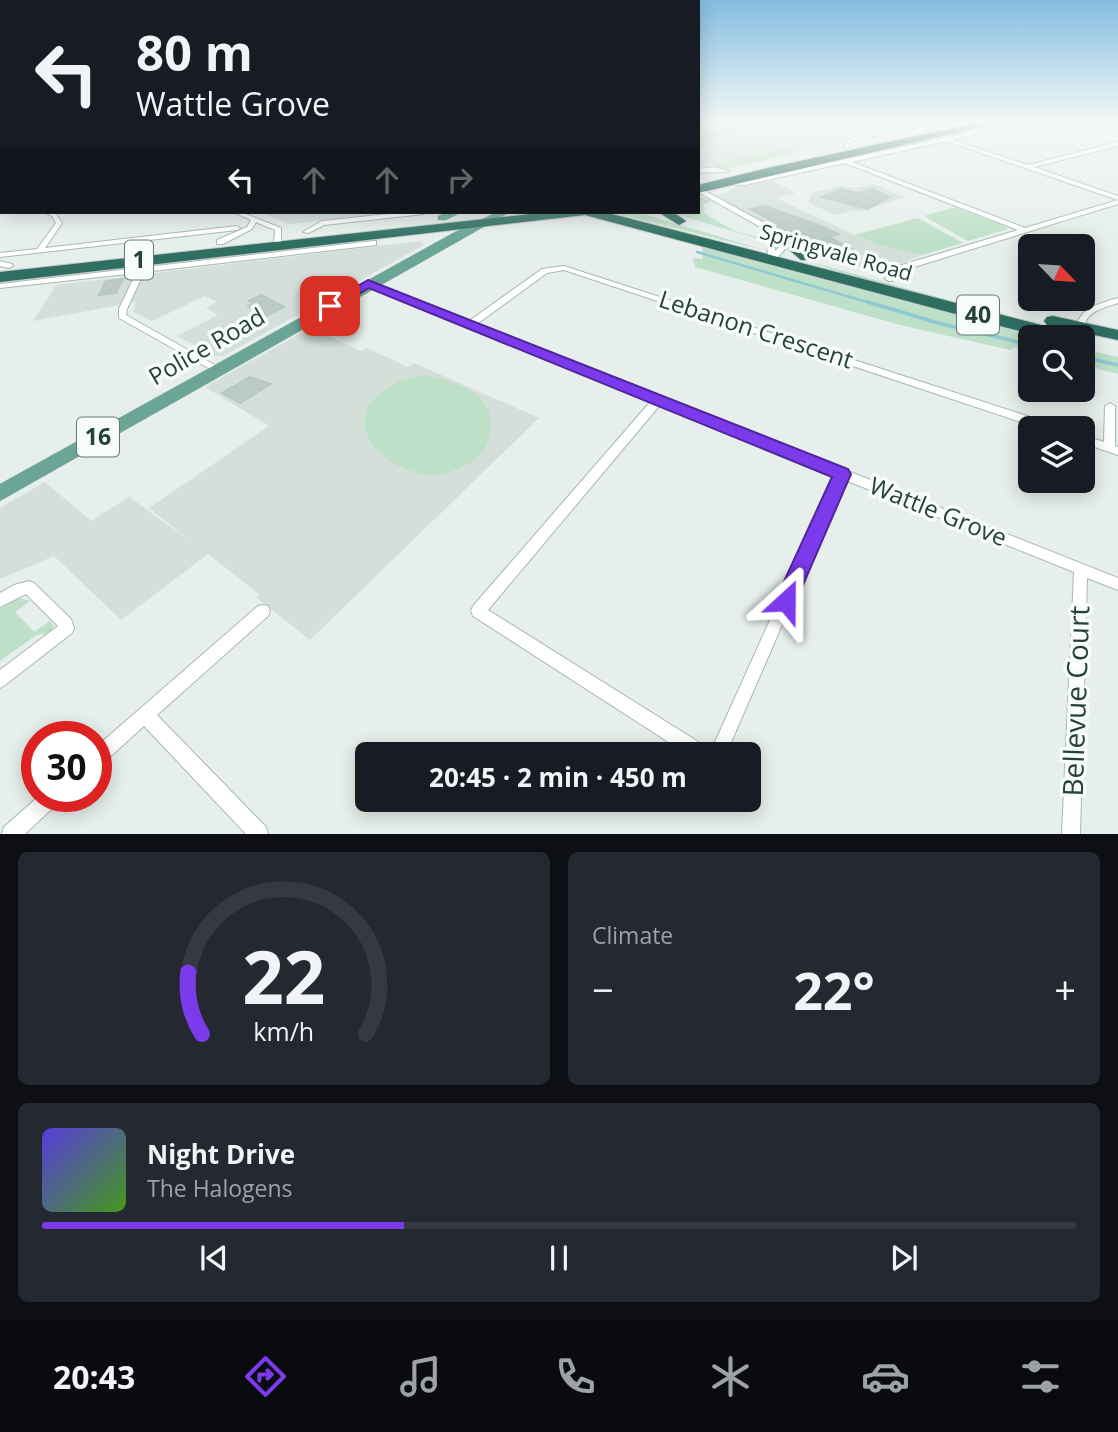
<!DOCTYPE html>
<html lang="en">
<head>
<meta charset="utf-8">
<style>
	body { margin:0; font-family:"Open Sans",sans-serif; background:#242831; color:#f1f3f6; height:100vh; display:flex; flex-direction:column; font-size:26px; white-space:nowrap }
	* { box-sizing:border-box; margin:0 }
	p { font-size:23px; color:#9ea1a6 }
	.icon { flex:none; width:38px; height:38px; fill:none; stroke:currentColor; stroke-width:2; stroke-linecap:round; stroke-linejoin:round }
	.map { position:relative; height:834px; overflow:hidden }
	.side { display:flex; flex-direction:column; gap:18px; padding:18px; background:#0d0f14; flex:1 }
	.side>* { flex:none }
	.banner { position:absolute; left:0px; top:0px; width:700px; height:214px; box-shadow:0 4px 18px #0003; background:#171b24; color:#f1f3f6; overflow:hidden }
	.needle { width:46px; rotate:115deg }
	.controls { position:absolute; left:1018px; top:234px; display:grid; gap:14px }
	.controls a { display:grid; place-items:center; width:77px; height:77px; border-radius:10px; background:#171b24; box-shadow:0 4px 18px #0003; font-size:35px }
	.speed { position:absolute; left:21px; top:721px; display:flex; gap:14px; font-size:35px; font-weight:700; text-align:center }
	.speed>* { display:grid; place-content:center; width:91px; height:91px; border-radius:50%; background:#171b24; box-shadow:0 4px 18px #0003; line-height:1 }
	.speed .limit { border:10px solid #d22; background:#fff; color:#111 }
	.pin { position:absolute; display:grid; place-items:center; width:60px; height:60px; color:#fff; margin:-30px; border-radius:14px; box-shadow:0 4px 10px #0006 }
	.me { position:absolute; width:77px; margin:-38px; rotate:24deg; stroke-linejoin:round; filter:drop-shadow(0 0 5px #0008) }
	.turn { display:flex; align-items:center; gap:24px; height:147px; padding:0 21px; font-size:32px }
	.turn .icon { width:91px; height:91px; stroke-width:2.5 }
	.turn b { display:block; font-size:49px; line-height:60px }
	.lanes { display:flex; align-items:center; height:66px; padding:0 21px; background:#0003; justify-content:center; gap:35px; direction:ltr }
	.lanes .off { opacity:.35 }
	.big { font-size:52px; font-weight:700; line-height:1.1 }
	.side .tile { flex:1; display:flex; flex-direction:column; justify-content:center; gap:10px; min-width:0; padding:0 24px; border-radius:10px; background:#242831 }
	.side .dial { align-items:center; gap:0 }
	.dial svg { height:182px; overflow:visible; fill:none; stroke:#363941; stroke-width:7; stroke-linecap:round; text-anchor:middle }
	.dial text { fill:#f1f3f6; stroke:none }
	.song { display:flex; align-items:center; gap:21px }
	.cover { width:84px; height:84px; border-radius:10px; background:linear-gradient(135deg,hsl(250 70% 55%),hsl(100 70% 35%)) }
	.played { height:7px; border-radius:4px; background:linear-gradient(90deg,#7c3aed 35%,#363941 35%) }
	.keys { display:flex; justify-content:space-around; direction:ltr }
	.heat { display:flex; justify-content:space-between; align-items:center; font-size:38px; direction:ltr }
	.side .tiles { flex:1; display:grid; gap:18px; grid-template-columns:1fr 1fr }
	.tile:last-child { grid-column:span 2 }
	.trip { position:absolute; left:355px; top:742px; width:406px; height:70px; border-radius:10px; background:#171b24; box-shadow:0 4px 18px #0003; font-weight:700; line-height:70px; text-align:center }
	.menu { display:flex; height:112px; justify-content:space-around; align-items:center; background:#090b0e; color:#9ea1a6 }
	.menu .icon { width:49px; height:49px }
	.menu .active { color:#7c3aed }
	.menu b { font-size:32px; color:#f1f3f6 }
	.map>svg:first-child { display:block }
	.built { fill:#d4dfda }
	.green { fill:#bfe0c8 }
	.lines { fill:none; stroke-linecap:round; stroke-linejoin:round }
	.stream-far1 { stroke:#8ec9d4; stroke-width:2.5 }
	.stream { stroke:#8ec9d4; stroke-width:3.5 }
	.building { fill:#bbcac4; stroke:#b8c9c2; stroke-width:2 }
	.street-casing { stroke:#a8b8b2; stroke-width:2 }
	.primary-casing { stroke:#c2cac8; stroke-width:1 }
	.highway-casing { stroke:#c2cac8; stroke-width:2 }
	.street { fill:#fff; fill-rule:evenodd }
	.primary { fill:#6aa596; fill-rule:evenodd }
	.highway { fill:#2f6f62; fill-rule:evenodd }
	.route { fill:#7c3aed; stroke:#51269a; stroke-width:2 }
	.labels { text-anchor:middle; stroke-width:7; stroke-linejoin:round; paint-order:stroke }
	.far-street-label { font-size:21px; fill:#24423a; stroke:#f7fbf9 }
	.shield { fill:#f7fbf9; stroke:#637a73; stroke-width:2 }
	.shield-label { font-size:23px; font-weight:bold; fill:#24423a }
	.street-label { font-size:24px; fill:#24423a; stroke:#f7fbf9 }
	.near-street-label { font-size:28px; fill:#24423a; stroke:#f7fbf9 }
</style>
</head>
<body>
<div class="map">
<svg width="1118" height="834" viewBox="0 0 1118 834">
	<rect width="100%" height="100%" fill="#e6efeb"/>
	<g class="built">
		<path d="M 698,123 L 918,123 L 698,167 Z"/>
		<path d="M 773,181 L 796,193 L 776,198 L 867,241 L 922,255 L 881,272 L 839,262 L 729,205 L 718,195 L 737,187 Z"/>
		<path d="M 873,184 L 905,197 L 860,212 L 855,210 L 835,215 L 809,203 L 812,193 L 838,186 L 859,188 Z"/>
		<path d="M 259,212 L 399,212 L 290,224 Z"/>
		<path d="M 420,241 L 424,245 L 223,356 L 215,356 L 177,336 L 218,315 L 206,308 L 217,302 L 205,296 L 152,321 L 133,312 L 136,302 L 33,321 L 56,285 Z"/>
		<path d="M 310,328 L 361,351 L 367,348 L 408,367 L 414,363 L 539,418 L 310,640 L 256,597 L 259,594 L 208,554 L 121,620 L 54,556 L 0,579 L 0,508 L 45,482 L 91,521 L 129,497 L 189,540 L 149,508 L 269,426 L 205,387 Z"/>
	</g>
	<g class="green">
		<path d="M 801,146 L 804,147 L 788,155 L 725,169 L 718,168 L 713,163 Z"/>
		<path d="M 698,196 L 712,201 L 703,204 L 704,213 C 722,224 745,240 768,236 L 766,234 L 770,233 L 776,237 L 775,239 L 762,240 L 669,212 L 698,212 Z"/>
		<path d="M 955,207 L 1006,227 L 1008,229 L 968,241 L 924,216 Z"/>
		<path d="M 627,212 L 637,212 L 764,250 L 618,214 Z"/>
		<path d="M 918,218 L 963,243 L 922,255 L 877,244 L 854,235 Z"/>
		<path d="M 702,244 L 730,255 L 1042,338 L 1031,338 L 1031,352 L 1014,347 L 1010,350 L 900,325 L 695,267 L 693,258 L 703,259 Z"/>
		<path d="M 811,262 L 1061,331 L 844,274 Z"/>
		<path d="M 1083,349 L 1118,357 L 1118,374 L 1083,365 Z"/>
		<path d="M 426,375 C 458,384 494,391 491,431 C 489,446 481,457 468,464 C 458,470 444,475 432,475 C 409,475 375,457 367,434 C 354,400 399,376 426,375 Z"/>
		<path d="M 20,598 L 30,601 L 15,612 L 34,632 L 50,621 L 54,627 L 43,643 L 44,633 L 35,636 L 0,661 L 0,609 Z"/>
	</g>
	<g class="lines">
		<path class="stream-far1" d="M 697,252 L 874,304"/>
		<g class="stream">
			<path d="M 868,302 L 938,323 L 1031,345"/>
			<path d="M 1083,357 L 1118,365"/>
		</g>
	</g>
	<g class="building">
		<path d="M 698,123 L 737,123 L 721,138 L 717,137 L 698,150 Z"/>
		<path d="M 841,189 L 858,193 L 872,189 L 889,197 L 868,209 L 822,197 Z"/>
		<path d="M 764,206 L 821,226 L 838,234 L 829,237 L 852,249 L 832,256 L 776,227 L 780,225 L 750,209 Z"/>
		<path d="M 123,279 L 116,293 L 99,295 L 106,281 Z"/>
		<path d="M 261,295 L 284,307 L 266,316 L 248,306 L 254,303 L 249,301 Z"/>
		<path d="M 250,377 L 271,384 L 240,403 L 222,393 Z"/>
	</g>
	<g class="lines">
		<g class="street-casing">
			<g id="street">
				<rect x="0" y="123" width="2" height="3"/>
				<path d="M 923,123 L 934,123 L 851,141 L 849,148 L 844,147 L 847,139 Z"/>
				<path d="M 1014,123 L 1024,123 L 952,140 L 1028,165 L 1118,142 L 1118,146 L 1034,167 L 1118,196 L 1118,200 L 946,141 L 852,162 L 1025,228 L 1118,200 L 1118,204 L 911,268 L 896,274 L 892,281 L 889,281 L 885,279 L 890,270 L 905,264 L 1018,230 L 845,163 L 745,185 L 726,184 L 723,182 L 726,180 L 745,181 Z"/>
				<path d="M 2,152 L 2,156 L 0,157 L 0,153 Z"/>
				<path d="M 713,167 L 729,171 C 724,173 706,172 698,173 L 698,169 Z"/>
				<path d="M 698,187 L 788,236 L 790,244 L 775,260 L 769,260 L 767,247 L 774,239 L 771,233 L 698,192 ZM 782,239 L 782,244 L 775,251 L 775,247 Z"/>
				<path d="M 2,188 L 2,192 L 0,193 L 0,189 Z"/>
				<path d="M 44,212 L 56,214 L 62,223 L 45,248 L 237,226 L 240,228 L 237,230 L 0,257 L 0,253 L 37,249 L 56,223 L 52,216 Z"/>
				<path d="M 233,212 L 241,212 L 281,228 L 281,247 L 274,245 L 275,230 L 256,222 L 252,229 L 223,244 L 217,244 L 217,240 L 247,227 L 251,220 Z"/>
				<path d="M 408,212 L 427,212 L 424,214 L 324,225 L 308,233 L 303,232 L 322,221 Z"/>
				<path d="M 373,241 L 376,241 L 376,245 L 144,272 L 127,309 L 126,315 L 220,368 L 222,370 L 220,372 L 217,373 L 119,318 L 119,309 L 136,273 L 0,288 L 0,284 L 138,268 L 140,263 L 146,263 L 146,267 Z"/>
				<path d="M 0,261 L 12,264 L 13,266 L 9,268 L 0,266 Z"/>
				<path d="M 564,266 L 1058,426 L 1059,429 L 1042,429 L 564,270 L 547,273 L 477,324 L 1118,578 L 1118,590 L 1087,578 L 1080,834 L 1062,834 L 1074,572 L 845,480 L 726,754 L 687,754 L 473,616 L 471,611 L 473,606 L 651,401 L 364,284 L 365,282 L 371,282 L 469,321 L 542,269 ZM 660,405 L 835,476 L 710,753 L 708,748 L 488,610 Z"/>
				<path d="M 1118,298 L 1118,303 C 1107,307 1091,310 1086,321 C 1083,327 1084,334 1083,340 L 1083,338 L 1075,338 C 1075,309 1094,305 1118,298 Z"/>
				<path d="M 1110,403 L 1115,406 L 1115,446 L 1118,447 L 1118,455 L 1083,443 L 1083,435 L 1104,442 L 1105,406 Z"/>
				<path d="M 29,581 L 34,583 L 71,619 L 74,628 L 72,633 L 5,685 L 0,688 L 0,670 L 58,626 L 26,594 L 0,607 L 0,593 L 14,585 Z"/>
				<path d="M 263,605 L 268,606 L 270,611 L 268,616 L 157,715 L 266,827 L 268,834 L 246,834 L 144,726 L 102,764 L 96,766 L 96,747 L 258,606 Z"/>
				<path d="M 39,796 L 62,796 L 59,802 L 25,834 L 2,834 L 4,827 Z"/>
			</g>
		</g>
		<g class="primary-casing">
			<g id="primary">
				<path d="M 448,212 L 462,212 L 446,220 L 438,220 L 438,216 Z"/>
				<path d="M 497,212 L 510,212 L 0,501 L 0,484 L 453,233 Z"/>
			</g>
		</g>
		<g class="highway-casing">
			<g id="highway">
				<path d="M 976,123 L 997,123 L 698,193 L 698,185 L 768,168 Z"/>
				<path d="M 548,212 L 604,212 L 1076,334 L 1079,338 L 1047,338 L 1004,327 L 585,215 L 0,282 L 0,272 Z"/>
				<path d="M 658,212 L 673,212 L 686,221 L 679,225 Z"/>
				<path d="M 783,233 L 811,254 L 813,257 L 811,260 L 801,260 L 778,240 L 778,234 Z"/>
				<path d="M 1053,316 L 1118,330 L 1118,340 L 1047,325 L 1044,321 L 1047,317 Z"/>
			</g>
		</g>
		<use href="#street" class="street"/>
		<use href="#primary" class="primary"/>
		<use href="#highway" class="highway"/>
	</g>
	<linearGradient id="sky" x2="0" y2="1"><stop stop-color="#84bce0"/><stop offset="0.51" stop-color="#f4f8f6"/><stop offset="1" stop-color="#f4f8f6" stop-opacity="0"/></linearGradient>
	<rect width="1118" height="240" fill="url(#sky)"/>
	<path class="route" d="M 368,280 L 848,469 L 851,474 L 793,608 L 786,611 L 778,608 L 775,601 L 832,477 L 369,288 L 334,308 L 330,310 L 323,306 Z"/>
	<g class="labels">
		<g class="far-street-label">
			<text transform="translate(836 253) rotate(16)" y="7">Springvale Road</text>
		</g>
		<g class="shield">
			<rect x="125" y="240.5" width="28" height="39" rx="5"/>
			<rect x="957" y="295.5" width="42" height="39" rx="5"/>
			<rect x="77" y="417.5" width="42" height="39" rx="5"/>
		</g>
		<g class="shield-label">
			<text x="139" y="268">1</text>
			<text x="978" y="323">40</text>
			<text x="98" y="445">16</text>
		</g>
		<g class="street-label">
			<text transform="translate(756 330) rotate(18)" y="8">Lebanon Crescent</text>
			<text transform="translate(207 347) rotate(-30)" y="8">Police Road</text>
			<text transform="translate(938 512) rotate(22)" y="8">Wattle Grove</text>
		</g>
		<g class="near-street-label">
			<text transform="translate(1076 701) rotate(-88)" y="10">Bellevue Court</text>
		</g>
	</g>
</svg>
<div class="controls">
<a><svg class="needle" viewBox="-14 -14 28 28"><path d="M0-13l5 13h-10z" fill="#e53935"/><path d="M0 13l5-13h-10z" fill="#9ea1a6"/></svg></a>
<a><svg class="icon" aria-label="search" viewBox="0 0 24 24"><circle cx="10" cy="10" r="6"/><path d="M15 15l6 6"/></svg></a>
<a><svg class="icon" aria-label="layers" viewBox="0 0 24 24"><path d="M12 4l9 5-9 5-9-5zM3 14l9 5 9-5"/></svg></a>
</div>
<div class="speed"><div class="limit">30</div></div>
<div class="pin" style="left:330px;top:306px;background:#d93025"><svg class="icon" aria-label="arrive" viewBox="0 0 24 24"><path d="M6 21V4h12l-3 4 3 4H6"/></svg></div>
<svg class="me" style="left:786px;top:601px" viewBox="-20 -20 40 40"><path d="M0-17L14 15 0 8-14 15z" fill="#7c3aed" stroke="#fff" stroke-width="4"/></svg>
<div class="trip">20:45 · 2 min · 450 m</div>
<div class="banner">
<div class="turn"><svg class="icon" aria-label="left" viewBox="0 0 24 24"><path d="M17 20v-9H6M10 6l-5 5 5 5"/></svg><div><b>80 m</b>Wattle Grove</div></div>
<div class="lanes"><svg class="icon" aria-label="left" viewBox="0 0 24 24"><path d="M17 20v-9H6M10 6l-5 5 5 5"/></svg><svg class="icon off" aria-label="ahead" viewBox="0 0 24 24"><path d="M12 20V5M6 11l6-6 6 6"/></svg><svg class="icon off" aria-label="ahead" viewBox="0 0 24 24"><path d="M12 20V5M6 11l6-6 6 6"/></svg><svg class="icon off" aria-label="right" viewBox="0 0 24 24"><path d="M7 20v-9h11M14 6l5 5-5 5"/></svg></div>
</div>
</div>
<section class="side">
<div class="tiles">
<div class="tile dial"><svg viewBox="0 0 100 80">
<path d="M14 69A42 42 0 1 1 86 69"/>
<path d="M14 69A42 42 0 0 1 8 42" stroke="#7c3aed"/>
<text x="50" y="56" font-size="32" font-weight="700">22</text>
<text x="50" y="72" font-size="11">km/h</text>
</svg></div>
<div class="tile"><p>Climate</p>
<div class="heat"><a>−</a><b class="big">22°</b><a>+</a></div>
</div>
<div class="tile">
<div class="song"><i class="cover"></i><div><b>Night Drive</b><p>The Halogens</p></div></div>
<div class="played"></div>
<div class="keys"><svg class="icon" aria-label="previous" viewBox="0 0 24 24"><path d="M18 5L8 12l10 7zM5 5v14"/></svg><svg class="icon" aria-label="pause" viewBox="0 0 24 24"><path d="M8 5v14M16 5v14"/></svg><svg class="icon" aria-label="next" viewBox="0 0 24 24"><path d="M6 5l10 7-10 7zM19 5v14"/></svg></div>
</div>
</div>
</section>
<nav class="menu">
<b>20:43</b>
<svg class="icon active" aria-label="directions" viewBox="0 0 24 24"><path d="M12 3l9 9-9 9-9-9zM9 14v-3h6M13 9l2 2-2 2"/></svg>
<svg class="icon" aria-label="music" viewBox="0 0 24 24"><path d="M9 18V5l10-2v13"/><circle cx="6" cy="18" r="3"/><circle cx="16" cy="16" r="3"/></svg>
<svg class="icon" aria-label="phone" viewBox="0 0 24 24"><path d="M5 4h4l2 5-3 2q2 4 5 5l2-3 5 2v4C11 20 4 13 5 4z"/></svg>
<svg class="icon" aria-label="climate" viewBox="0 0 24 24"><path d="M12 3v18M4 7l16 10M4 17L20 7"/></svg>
<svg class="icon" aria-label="car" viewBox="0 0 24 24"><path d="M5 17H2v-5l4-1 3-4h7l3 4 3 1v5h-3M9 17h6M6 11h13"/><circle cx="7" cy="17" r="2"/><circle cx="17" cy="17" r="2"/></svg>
<svg class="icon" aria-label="filters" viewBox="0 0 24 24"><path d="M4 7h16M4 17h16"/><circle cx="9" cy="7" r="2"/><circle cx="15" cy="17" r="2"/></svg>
</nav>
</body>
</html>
